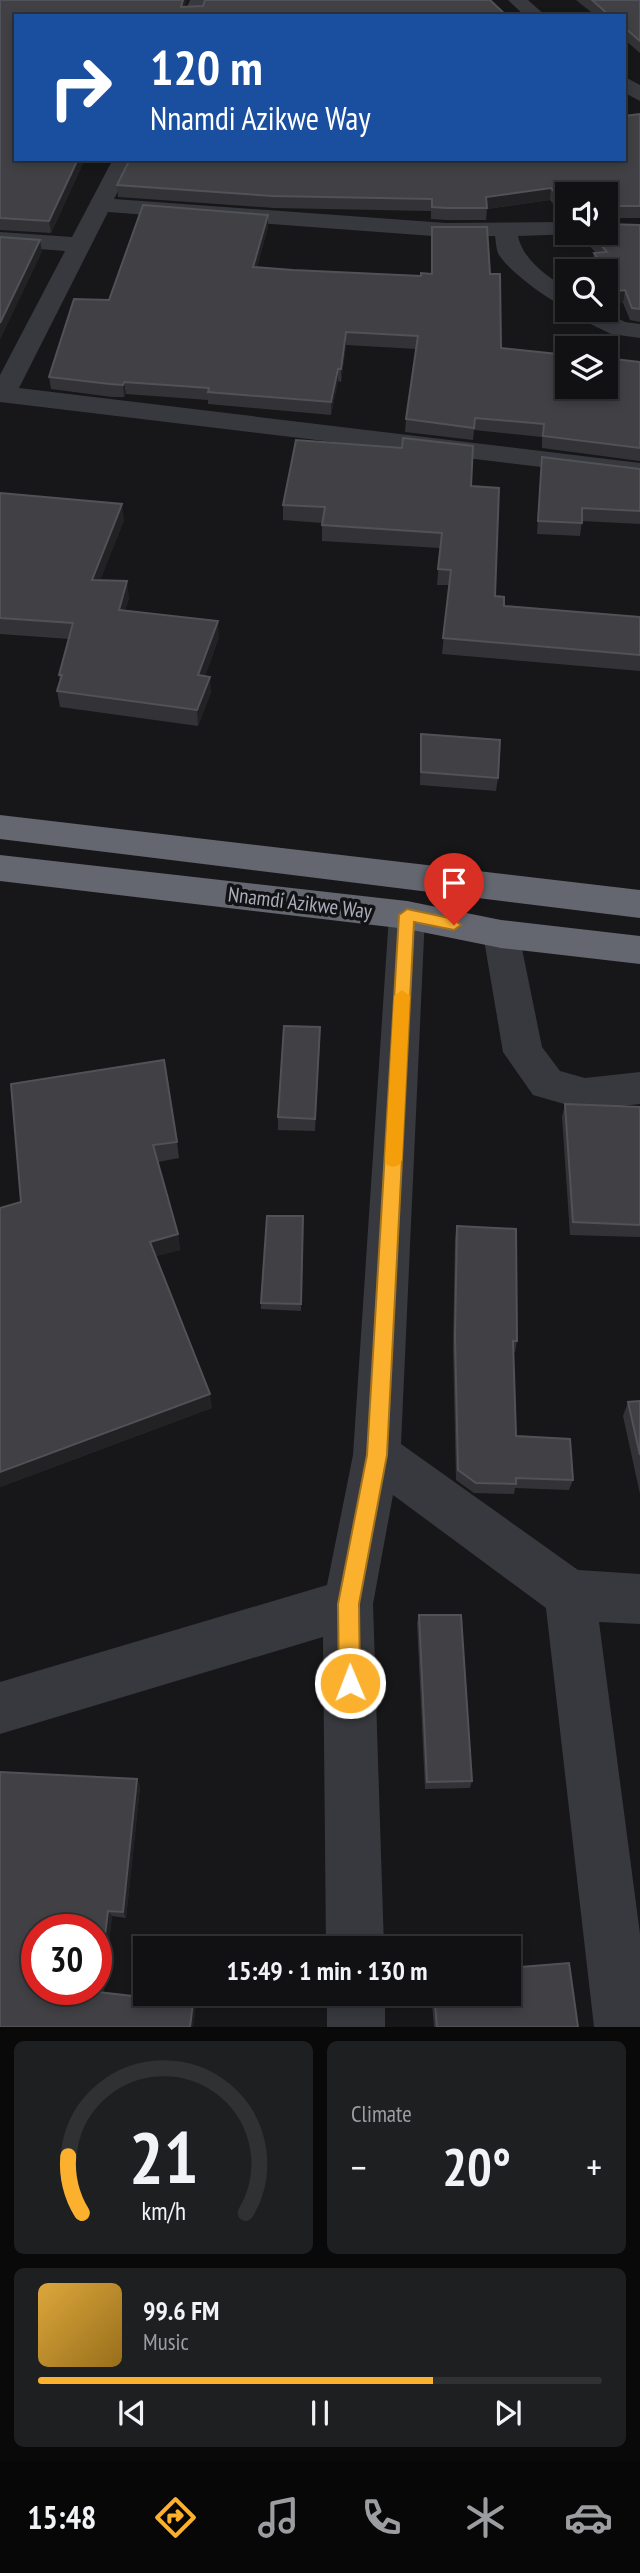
<!DOCTYPE html>
<html lang="en">
<head>
<meta charset="utf-8">
<style>
	body { margin:0; font-family:"PT Sans Narrow",sans-serif; background:#1e1f21; color:#f1f3f6; height:100vh; display:flex; flex-direction:column; font-size:26px; white-space:nowrap }
	* { box-sizing:border-box; margin:0 }
	p { font-size:23px; color:#9c9da0 }
	.icon { flex:none; width:38px; height:38px; fill:none; stroke:currentColor; stroke-width:2; stroke-linecap:round; stroke-linejoin:round }
	.map { position:relative; height:2027px; overflow:hidden }
	.panel { display:flex; flex-direction:column; gap:14px; padding:14px; background:#09090a; flex:1 }
	.panel>* { flex:none }
	.banner { position:absolute; left:14px; top:14px; width:612px; height:147px; border-radius:0px; box-shadow:0 4px 10px #0003,0 0 0 2px #303133; background:#1a4fa0; color:#fff; overflow:hidden }
	.buttons { position:absolute; left:555px; top:182px; display:grid; gap:14px }
	.buttons a { display:grid; place-items:center; width:63px; height:63px; border-radius:0px; background:#111113; box-shadow:0 4px 10px #0003,0 0 0 2px #303133; font-size:35px }
	.speed { position:absolute; left:21px; top:1914px; display:flex; gap:14px; font-size:35px; font-weight:700; text-align:center }
	.speed>* { display:grid; place-content:center; width:91px; height:91px; border-radius:50%; background:#111113; box-shadow:0 4px 10px #0003,0 0 0 2px #303133; line-height:1 }
	.speed .limit { border:10px solid #d22; background:#fff; color:#111 }
	.pin { position:absolute; display:grid; place-items:center; width:60px; height:60px; color:#fff; margin:-72px -30px; border-radius:50% 50% 50% 0; rotate:-45deg; box-shadow:0 0 7px #0007 }
	.pin .icon { rotate:45deg }
	.me { position:absolute; width:77px; margin:-38px; rotate:359deg; stroke-linejoin:round; filter:drop-shadow(0 0 5px #0008) }
	.turn { display:flex; align-items:center; gap:24px; height:147px; padding:0 21px; font-size:32px }
	.turn .icon { width:91px; height:91px; stroke-width:2.5 }
	.turn b { display:block; font-size:49px; line-height:60px }
	.big { font-size:52px; font-weight:700; line-height:1.1 }
	.panel .widget { flex:1; display:flex; flex-direction:column; justify-content:center; gap:10px; min-width:0; padding:0 24px; border-radius:10px; background:#1e1f21 }
	.panel .dial { align-items:center; gap:0 }
	.dial svg { height:182px; overflow:visible; fill:none; stroke:#303133; stroke-width:7; stroke-linecap:round; text-anchor:middle }
	.dial text { fill:#f1f3f6; stroke:none }
	.song { display:flex; align-items:center; gap:21px }
	.cover { width:84px; height:84px; border-radius:10px; background:linear-gradient(135deg,hsl(40 70% 55%),hsl(40 70% 35%)) }
	.played { height:7px; border-radius:4px; background:linear-gradient(90deg,#fbb12e 70%,#303133 70%) }
	.keys { display:flex; justify-content:space-around; direction:ltr }
	.heat { display:flex; justify-content:space-between; align-items:center; font-size:38px; direction:ltr }
	.panel .tiles { flex:1; display:grid; gap:14px; grid-template-columns:1fr 1fr }
	.widget:last-child { grid-column:span 2 }
	.trip { position:absolute; left:133px; top:1936px; width:388px; height:70px; border-radius:0px; background:#111113; box-shadow:0 4px 10px #0003,0 0 0 2px #303133; font-weight:700; line-height:70px; text-align:center }
	.menu { display:flex; height:112px; justify-content:space-around; align-items:center; background:#070708; color:#9c9da0 }
	.menu .icon { width:49px; height:49px }
	.menu .selected { color:#fbb12e }
	.menu b { font-size:32px; color:#f1f3f6 }
	.map>svg:first-child { display:block }
	.lines { fill:none; stroke-linecap:round; stroke-linejoin:round }
	.minor { fill:#38393e; fill-rule:evenodd }
	.highway { fill:#646770; fill-rule:evenodd }
	.wall { fill:#333337 }
	.shaded-wall { fill:#222225 }
	.building { fill:#404045; stroke:#505257; stroke-width:2; fill-rule:evenodd }
	.route { fill:#fbb12e; stroke:#a3731e; stroke-width:2 }
	.slow { fill:#f59e0b }
	.labels { text-anchor:middle; stroke-width:7; stroke-linejoin:round; paint-order:stroke }
	.street-label { font-size:21px; fill:#a9aeba; stroke:#121214 }
</style>
</head>
<body>
<div class="map">
<svg width="640" height="2027" viewBox="0 0 640 2027">
	<rect width="100%" height="100%" fill="#171719"/>
	<g class="lines">
		<g class="minor">
			<path d="M 190,0 L 208,0 L 201,16 L 183,16 Z"/>
			<path d="M 508,0 L 528,0 L 546,16 L 525,16 Z"/>
			<path d="M 625,77 L 640,85 L 640,101 L 625,93 Z"/>
			<path d="M 113,159 L 135,159 L 114,199 L 446,223 L 567,222 L 567,233 L 575,234 L 518,236 C 523,260 547,276 567,289 L 567,307 C 551,303 505,268 498,253 C 496,248 496,242 495,236 L 446,237 L 108,212 L 19,388 L 640,463 L 640,479 L 0,402 L 0,375 L 65,251 L 0,246 L 0,232 L 72,237 Z"/>
			<path d="M 569,310 L 600,310 L 625,322 L 640,324 L 640,338 L 611,334 L 572,315 Z"/>
			<path d="M 407,901 L 420,905 L 425,915 L 401,1444 L 578,1570 L 640,1574 L 640,1624 L 599,1622 L 640,1934 L 640,2027 L 594,2027 L 546,1608 L 393,1495 L 373,1604 L 384,1948 L 326,1948 L 323,1637 L 0,1734 L 0,1682 L 327,1585 L 353,1455 L 389,915 L 394,905 Z"/>
			<path d="M 501,920 L 514,924 L 519,934 L 542,1047 L 560,1071 L 585,1078 L 640,1072 L 640,1104 L 585,1110 L 533,1095 L 503,1052 L 483,934 L 488,924 Z"/>
			<rect x="327" y="1993" width="58" height="34"/>
		</g>
		<g class="highway">
			<path d="M 0,815 L 640,890 L 640,918 L 0,839 Z"/>
			<path d="M 0,855 L 407,901 L 501,920 L 640,936 L 640,964 L 501,948 L 407,929 L 0,881 Z"/>
		</g>
	</g>
	<g class="wall">
		<path d="M 0,0 L 185,7 L 490,0 L 16,16 L 16,159 L 85,159 L 51,233 L 0,230 Z"/>
		<path d="M 576,0 L 640,0 L 640,53 L 625,40 L 625,16 L 596,16 Z"/>
		<path d="M 640,114 L 640,218 L 606,218 L 567,194 L 567,220 L 550,200 L 487,209 L 486,220 L 446,220 L 431,219 L 431,211 L 274,208 L 118,197 L 117,185 L 625,159 Z"/>
		<path d="M 268,215 L 268,227 L 257,267 L 293,270 L 421,276 L 431,274 L 432,227 L 490,274 L 501,348 L 640,362 L 640,461 L 542,448 L 542,437 L 474,430 L 473,440 L 405,432 L 406,419 L 416,349 L 346,345 L 341,382 L 338,381 L 331,415 L 208,404 L 208,400 L 126,394 L 124,397 L 112,397 L 51,389 L 49,377 L 109,300 Z"/>
		<path d="M 640,225 L 640,322 L 630,320 L 623,303 L 617,303 L 606,286 L 606,271 L 596,271 L 592,265 L 594,253 L 596,253 L 578,233 L 606,233 Z"/>
		<path d="M 542,457 L 640,469 L 640,524 L 582,521 L 580,536 L 537,534 Z"/>
		<path d="M 471,486 L 495,596 L 504,606 L 640,617 L 640,671 L 442,654 L 449,585 L 437,585 L 440,548 L 322,541 L 322,523 L 283,520 L 283,505 Z"/>
		<path d="M 0,493 L 124,520 L 100,580 L 129,597 L 125,611 L 219,637 L 205,676 L 211,692 L 198,726 L 60,707 L 57,691 L 60,682 L 59,675 L 69,639 L 0,634 Z"/>
		<path d="M 421,734 L 498,778 L 496,791 L 420,785 Z"/>
		<path d="M 320,1040 L 315,1131 L 278,1130 L 278,1117 Z"/>
		<path d="M 11,1084 L 177,1142 L 179,1158 L 158,1162 L 178,1234 L 180,1250 L 156,1256 L 212,1408 L 0,1487 L 0,1208 L 21,1202 Z"/>
		<path d="M 565,1104 L 640,1107 L 640,1237 L 570,1235 L 562,1117 Z"/>
		<path d="M 303,1216 L 301,1311 L 261,1309 L 261,1303 Z"/>
		<path d="M 457,1226 L 517,1341 L 515,1352 L 513,1352 L 516,1436 L 573,1480 L 569,1490 L 515,1488 L 514,1494 L 474,1493 L 456,1480 L 453,1348 L 455,1238 Z"/>
		<path d="M 640,1401 L 640,1494 L 623,1416 L 628,1402 Z"/>
		<path d="M 419,1615 L 472,1781 L 470,1788 L 425,1789 L 417,1623 Z"/>
		<path d="M 137,1779 L 140,1787 L 126,1918 L 112,1916 L 103,1993 L 196,2007 L 0,2027 Z"/>
		<path d="M 431,1993 L 509,1993 L 578,2027 L 434,2027 Z"/>
	</g>
	<g class="shaded-wall">
		<path d="M 183,0 L 187,0 L 182,16 L 181,7 Z"/>
		<path d="M 78,159 L 85,159 L 51,233 L 49,221 Z"/>
		<path d="M 551,188 L 550,200 L 485,209 L 486,197 Z"/>
		<path d="M 268,215 L 268,227 L 254,279 L 253,267 Z"/>
		<path d="M 40,240 L 42,252 L 0,340 L 0,323 Z"/>
		<path d="M 625,290 L 623,303 L 617,303 L 619,291 Z"/>
		<path d="M 346,332 L 346,345 L 341,382 L 341,369 Z"/>
		<path d="M 338,369 L 338,381 L 331,415 L 331,402 Z"/>
		<path d="M 124,382 L 126,394 L 124,397 L 123,385 Z"/>
		<path d="M 122,504 L 124,520 L 94,596 L 92,580 Z"/>
		<path d="M 127,581 L 129,597 L 121,626 L 119,610 Z"/>
		<path d="M 218,621 L 219,637 L 200,691 L 198,675 Z"/>
		<path d="M 210,677 L 211,692 L 198,726 L 197,710 Z"/>
		<path d="M 320,1027 L 320,1040 L 315,1131 L 315,1119 Z"/>
		<path d="M 178,1234 L 180,1250 L 153,1257 L 150,1242 Z"/>
		<path d="M 210,1394 L 212,1408 L 0,1487 L 0,1472 Z"/>
		<path d="M 137,1779 L 140,1787 L 126,1918 L 123,1912 Z"/>
		<path d="M 108,1911 L 112,1916 L 103,1997 L 98,1992 Z"/>
		<path d="M 193,2003 L 196,2007 L 193,2027 L 190,2027 Z"/>
	</g>
	<g class="building">
		<path d="M 0,0 L 183,0 L 181,7 L 203,6 L 205,0 L 490,0 L 507,16 L 16,16 L 16,159 L 78,159 L 49,221 L 0,218 Z"/>
		<path d="M 592,0 L 640,0 L 640,41 L 625,28 L 625,16 L 610,16 Z"/>
		<path d="M 640,114 L 640,206 L 608,206 L 606,217 L 606,194 L 567,194 L 567,206 L 551,188 L 486,197 L 487,208 L 447,208 L 432,207 L 432,199 L 273,196 L 117,185 L 130,159 L 625,159 L 625,116 Z"/>
		<path d="M 143,205 L 268,215 L 253,267 L 293,270 L 421,276 L 421,273 L 432,274 L 432,227 L 487,227 L 490,274 L 500,274 L 501,348 L 567,355 L 567,387 L 606,387 L 606,358 L 640,362 L 640,448 L 543,436 L 544,424 L 475,418 L 474,428 L 406,419 L 418,336 L 346,332 L 341,369 L 338,369 L 331,402 L 208,392 L 209,388 L 124,382 L 123,385 L 110,384 L 49,377 L 74,299 L 109,300 Z"/>
		<path d="M 606,224 L 640,225 L 640,309 L 632,308 L 625,290 L 619,291 L 594,253 L 607,252 L 591,233 L 606,233 Z"/>
		<path d="M 0,237 L 40,240 L 0,323 Z"/>
		<path d="M 403,438 L 473,446 L 471,486 L 499,488 L 495,596 L 504,597 L 504,606 L 640,617 L 640,655 L 443,638 L 451,570 L 438,569 L 442,533 L 322,525 L 325,507 L 283,505 L 296,440 L 402,448 Z"/>
		<path d="M 542,457 L 640,469 L 640,511 L 582,508 L 582,523 L 538,521 Z"/>
		<path d="M 0,493 L 122,504 L 92,580 L 127,581 L 119,610 L 218,621 L 198,675 L 210,677 L 197,710 L 57,691 L 62,675 L 59,675 L 73,623 L 0,618 Z"/>
		<path d="M 421,734 L 500,740 L 498,778 L 421,772 Z"/>
		<path d="M 284,1026 L 320,1027 L 315,1119 L 278,1117 Z"/>
		<path d="M 164,1060 L 177,1142 L 153,1145 L 178,1234 L 150,1242 L 210,1394 L 0,1472 L 0,1208 L 21,1202 L 11,1084 Z"/>
		<path d="M 565,1104 L 640,1107 L 640,1225 L 573,1222 Z"/>
		<path d="M 267,1216 L 303,1216 L 301,1304 L 261,1303 Z"/>
		<path d="M 457,1226 L 516,1229 L 517,1341 L 513,1341 L 516,1436 L 570,1439 L 573,1480 L 516,1478 L 516,1484 L 476,1483 L 458,1470 L 455,1336 Z"/>
		<path d="M 640,1401 L 640,1455 L 628,1402 Z"/>
		<path d="M 419,1615 L 461,1615 L 472,1781 L 427,1782 Z"/>
		<path d="M 0,1772 L 137,1779 L 123,1912 L 108,1911 L 98,1992 L 193,2003 L 190,2027 L 0,2027 ZM 37,1930 L 96,1930 L 96,1990 L 37,1990 Z"/>
		<path d="M 569,1963 L 578,2027 L 437,2027 L 434,1993 L 509,1993 L 509,1968 Z"/>
	</g>
	<path class="route" d="M 407,909 L 454,919 L 461,925 L 454,930 L 414,922 L 387,1455 L 359,1604 L 360,1683 L 357,1691 L 350,1694 L 342,1691 L 339,1683 L 338,1604 L 367,1455 L 399,915 Z"/>
	<path class="slow" d="M 402,990 L 410,996 L 402,1160 L 399,1165 L 393,1167 L 387,1165 L 385,1160 L 394,996 Z"/>
	<g class="labels">
		<g class="street-label">
			<text transform="translate(300 903) rotate(7)" y="7">Nnamdi Azikwe Way</text>
		</g>
	</g>
</svg>
<div class="buttons">
<a><svg class="icon" aria-label="sound" viewBox="0 0 24 24"><path d="M4 9h4l5-4v14l-5-4H4zM17 9q2 3 0 6"/></svg></a>
<a><svg class="icon" aria-label="search" viewBox="0 0 24 24"><circle cx="10" cy="10" r="6"/><path d="M15 15l6 6"/></svg></a>
<a><svg class="icon" aria-label="layers" viewBox="0 0 24 24"><path d="M12 4l9 5-9 5-9-5zM3 14l9 5 9-5"/></svg></a>
</div>
<div class="speed"><div class="limit">30</div></div>
<div class="pin" style="left:454px;top:925px;background:#d93025"><svg class="icon" aria-label="arrive" viewBox="0 0 24 24"><path d="M6 21V4h12l-3 4 3 4H6"/></svg></div>
<svg class="me" style="left:350px;top:1683px" viewBox="-20 -20 40 40"><circle r="17" fill="#fbb12e" stroke="#fff" stroke-width="3"/><path d="M0-11L8 9 0 5-8 9z" fill="#fff"/></svg>
<div class="trip">15:49 · 1 min · 130 m</div>
<div class="banner">
<div class="turn"><svg class="icon" aria-label="right" viewBox="0 0 24 24"><path d="M7 20v-9h11M14 6l5 5-5 5"/></svg><div><b>120 m</b>Nnamdi Azikwe Way</div></div>
</div>
</div>
<section class="panel">
<div class="tiles">
<div class="widget dial"><svg viewBox="0 0 100 80">
<path d="M14 69A42 42 0 1 1 86 69"/>
<path d="M14 69A42 42 0 0 1 8 44" stroke="#fbb12e"/>
<text x="50" y="56" font-size="32" font-weight="700">21</text>
<text x="50" y="72" font-size="11">km/h</text>
</svg></div>
<div class="widget"><p>Climate</p>
<div class="heat"><a>−</a><b class="big">20°</b><a>+</a></div>
</div>
<div class="widget">
<div class="song"><i class="cover"></i><div><b>99.6 FM</b><p>Music</p></div></div>
<div class="played"></div>
<div class="keys"><svg class="icon" aria-label="previous" viewBox="0 0 24 24"><path d="M18 5L8 12l10 7zM5 5v14"/></svg><svg class="icon" aria-label="pause" viewBox="0 0 24 24"><path d="M8 5v14M16 5v14"/></svg><svg class="icon" aria-label="next" viewBox="0 0 24 24"><path d="M6 5l10 7-10 7zM19 5v14"/></svg></div>
</div>
</div>
</section>
<nav class="menu">
<b>15:48</b>
<svg class="icon selected" aria-label="directions" viewBox="0 0 24 24"><path d="M12 3l9 9-9 9-9-9zM9 14v-3h6M13 9l2 2-2 2"/></svg>
<svg class="icon" aria-label="music" viewBox="0 0 24 24"><path d="M9 18V5l10-2v13"/><circle cx="6" cy="18" r="3"/><circle cx="16" cy="16" r="3"/></svg>
<svg class="icon" aria-label="phone" viewBox="0 0 24 24"><path d="M5 4h4l2 5-3 2q2 4 5 5l2-3 5 2v4C11 20 4 13 5 4z"/></svg>
<svg class="icon" aria-label="climate" viewBox="0 0 24 24"><path d="M12 3v18M4 7l16 10M4 17L20 7"/></svg>
<svg class="icon" aria-label="car" viewBox="0 0 24 24"><path d="M5 17H2v-5l4-1 3-4h7l3 4 3 1v5h-3M9 17h6M6 11h13"/><circle cx="7" cy="17" r="2"/><circle cx="17" cy="17" r="2"/></svg>
</nav>
</body>
</html>
